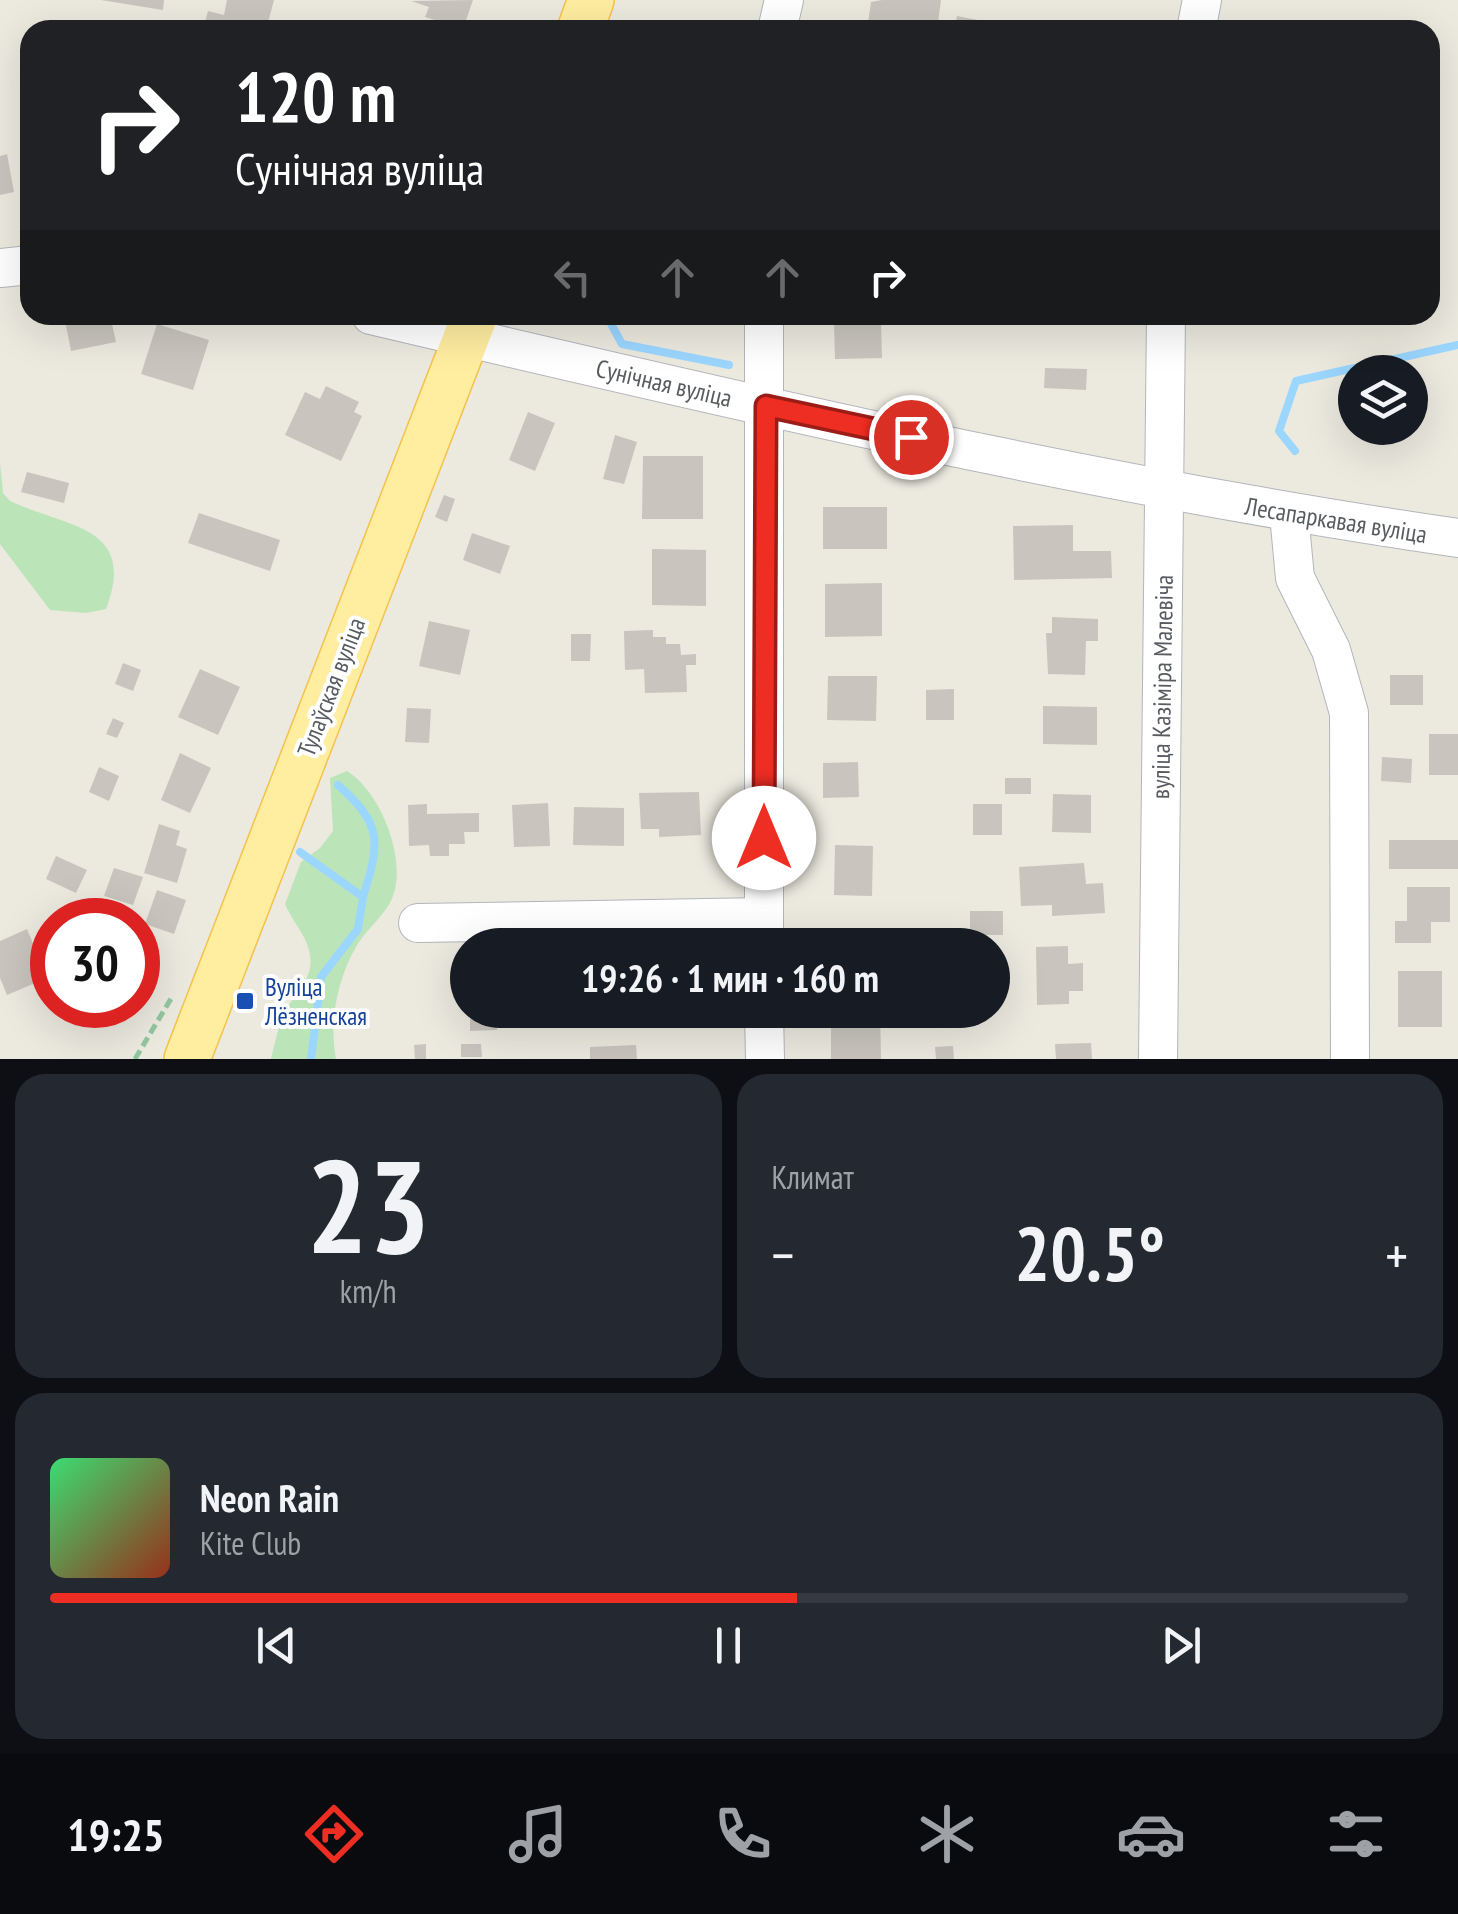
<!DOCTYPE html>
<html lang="ru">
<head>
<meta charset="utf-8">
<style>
	body { margin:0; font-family:"PT Sans Narrow",sans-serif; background:#242831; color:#f1f3f6; height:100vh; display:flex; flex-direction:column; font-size:38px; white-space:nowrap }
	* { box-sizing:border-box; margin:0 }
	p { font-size:32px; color:#9ea1a6 }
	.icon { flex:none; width:55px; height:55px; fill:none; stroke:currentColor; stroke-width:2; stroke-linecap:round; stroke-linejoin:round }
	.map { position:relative; height:1059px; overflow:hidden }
	.drawer { display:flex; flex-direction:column; gap:15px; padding:15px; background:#0d0f14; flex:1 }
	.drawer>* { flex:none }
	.hud { position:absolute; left:20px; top:20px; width:1420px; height:305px; border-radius:30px; box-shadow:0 10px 40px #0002; background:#202124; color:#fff; overflow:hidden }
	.controls { position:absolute; left:1338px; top:355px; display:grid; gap:20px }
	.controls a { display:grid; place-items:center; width:90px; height:90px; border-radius:50%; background:#171b24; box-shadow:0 10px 40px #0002; font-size:50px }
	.speed { position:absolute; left:30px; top:898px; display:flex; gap:20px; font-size:50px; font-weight:700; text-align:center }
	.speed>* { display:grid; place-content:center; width:130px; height:130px; border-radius:50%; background:#171b24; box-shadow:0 10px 40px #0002; line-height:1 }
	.speed .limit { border:15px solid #d22; background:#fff; color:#111 }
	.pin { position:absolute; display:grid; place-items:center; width:85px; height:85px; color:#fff; margin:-42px; border:5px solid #fff; border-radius:50%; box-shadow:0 2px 10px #0007 }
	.me { position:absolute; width:110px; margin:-55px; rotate:0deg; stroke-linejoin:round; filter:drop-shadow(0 0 8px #0008) }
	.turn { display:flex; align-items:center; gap:35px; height:210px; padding:0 50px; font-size:45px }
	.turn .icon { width:130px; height:130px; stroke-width:2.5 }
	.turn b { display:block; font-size:70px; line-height:85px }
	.lanes { display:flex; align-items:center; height:95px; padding:0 50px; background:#0003; justify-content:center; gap:50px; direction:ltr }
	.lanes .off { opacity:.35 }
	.big { font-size:75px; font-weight:800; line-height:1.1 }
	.drawer .widget { flex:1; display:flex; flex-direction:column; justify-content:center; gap:15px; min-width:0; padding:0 35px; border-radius:30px; background:#242831 }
	.drawer .dial { align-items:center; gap:0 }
	.dial b { font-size:130px; line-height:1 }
	.song { display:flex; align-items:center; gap:30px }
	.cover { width:120px; height:120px; border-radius:15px; background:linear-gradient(135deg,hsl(140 70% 55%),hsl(10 70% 35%)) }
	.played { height:10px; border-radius:5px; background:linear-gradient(90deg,#ee2d23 55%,#363941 55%) }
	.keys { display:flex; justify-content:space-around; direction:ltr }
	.heat { display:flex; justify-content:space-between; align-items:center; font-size:55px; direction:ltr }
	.drawer .tiles { flex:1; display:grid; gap:15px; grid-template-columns:1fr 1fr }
	.widget:last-child { grid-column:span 2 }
	.trip { position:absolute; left:450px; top:928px; width:560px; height:100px; border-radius:50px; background:#171b24; box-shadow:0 10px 40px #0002; font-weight:800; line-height:100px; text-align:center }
	.tab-bar { display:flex; height:160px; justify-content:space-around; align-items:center; background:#090b0e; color:#9ea1a6 }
	.tab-bar .icon { width:70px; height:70px }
	.tab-bar .on { color:#ee2d23 }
	.tab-bar b { font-size:45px; color:#f1f3f6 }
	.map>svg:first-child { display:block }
	.green { fill:#bbe5b9 }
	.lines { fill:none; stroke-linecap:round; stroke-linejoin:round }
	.stream { stroke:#9bd6ff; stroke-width:8 }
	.building { fill:#c9c5be }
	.minor-casing { stroke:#b2b6bb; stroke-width:40 }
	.major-casing { stroke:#f5c24e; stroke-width:48 }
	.path { stroke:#92c6a0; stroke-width:5; stroke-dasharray:10 5; stroke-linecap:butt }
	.minor { stroke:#fff; stroke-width:38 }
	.major { stroke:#ffeda0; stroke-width:45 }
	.route-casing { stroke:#9b1d17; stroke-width:25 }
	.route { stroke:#ee2d23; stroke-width:18 }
	.transit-dot { fill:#1a4fb4; stroke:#fff; stroke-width:4 }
	.labels { text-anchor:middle; stroke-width:8; stroke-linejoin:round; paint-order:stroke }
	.street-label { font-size:25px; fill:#585c61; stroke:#fff }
	.transit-label { font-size:25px; fill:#164399; stroke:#fff; text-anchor:start }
</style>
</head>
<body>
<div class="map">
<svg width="1458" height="1059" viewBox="0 0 1458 1059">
	<rect width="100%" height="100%" fill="#ece9df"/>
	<g class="green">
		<path d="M 0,463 L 3,493 L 10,501 C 67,528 138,525 106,609 L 86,613 L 50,610 L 0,544 Z"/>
		<path d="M 347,771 C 380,791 407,858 393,896 C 386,915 366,929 356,947 C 337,980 329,1022 336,1059 L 271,1059 C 275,1043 279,1021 288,1007 C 301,985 318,973 307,944 C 302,931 291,918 285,904 L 301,862 L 320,848 L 333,831 L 330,778 Z"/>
	</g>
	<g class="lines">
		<g class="stream">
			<path d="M 611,315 L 609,320 L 622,344 L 729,365"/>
			<path d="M 1295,451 L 1279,431 L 1296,381 L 1458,345"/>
			<path d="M 338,785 C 383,825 380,842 363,897"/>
			<path d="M 300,852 L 363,897 L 358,929 L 321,977 L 311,1059"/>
		</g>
	</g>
	<g class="building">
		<path d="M 101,0 L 164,0 L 163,10 Z"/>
		<path d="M 227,0 L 274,0 L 266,30 L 203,30 L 208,11 L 224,15 Z"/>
		<path d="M 473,0 L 463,29 L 425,17 L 429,7 L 411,1 Z"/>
		<path d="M 882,0 L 941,0 L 937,30 L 867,30 L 871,2 Z"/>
		<path d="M 957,16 L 983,21 L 981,30 L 954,30 Z"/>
		<path d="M 1120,22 L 1157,28 L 1157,30 L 1119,30 Z"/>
		<path d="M 7,154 L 14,192 L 0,195 L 0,156 Z"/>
		<path d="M 64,315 L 110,315 L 116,342 L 71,351 Z"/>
		<path d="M 881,321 L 882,358 L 835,359 L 834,322 Z"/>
		<path d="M 157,324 L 209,340 L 193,390 L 141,374 Z"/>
		<path d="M 1045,368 L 1087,369 L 1086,390 L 1044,388 Z"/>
		<path d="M 326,386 L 359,402 L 354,412 L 362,416 L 341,461 L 285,435 L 305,392 L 320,399 Z"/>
		<path d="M 528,412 L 555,423 L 535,471 L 509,460 Z"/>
		<path d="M 615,435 L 637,442 L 624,484 L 603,479 Z"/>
		<path d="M 643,456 L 703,456 L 703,519 L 642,519 Z"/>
		<path d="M 27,472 L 69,483 L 64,503 L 21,492 Z"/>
		<path d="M 444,495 L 455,499 L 447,522 L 435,517 Z"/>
		<rect x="823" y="507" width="64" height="42"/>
		<path d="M 199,513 L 280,540 L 270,571 L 188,543 Z"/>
		<path d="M 1073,525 L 1073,551 L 1111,551 L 1112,578 L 1014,580 L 1013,526 Z"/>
		<path d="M 472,533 L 510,546 L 500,574 L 463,560 Z"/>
		<path d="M 652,549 L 706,550 L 706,606 L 652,605 Z"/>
		<path d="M 882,583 L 882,636 L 825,637 L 825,584 Z"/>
		<path d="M 1052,617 L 1098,619 L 1098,641 L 1086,641 L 1085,675 L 1048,674 L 1046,633 L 1052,633 Z"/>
		<path d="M 429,621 L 470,630 L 460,675 L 419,666 Z"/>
		<path d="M 653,630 L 653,637 L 666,637 L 666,644 L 680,644 L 681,655 L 696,654 L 696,665 L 686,665 L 687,692 L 645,693 L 644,669 L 625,670 L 624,631 Z"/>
		<path d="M 571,634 L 591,634 L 590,661 L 571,661 Z"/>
		<path d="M 123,663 L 141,670 L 133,691 L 115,684 Z"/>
		<path d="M 200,669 L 240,687 L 218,735 L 178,717 Z"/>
		<rect x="1390" y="675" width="33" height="30"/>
		<path d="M 828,676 L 877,676 L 876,721 L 827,720 Z"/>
		<path d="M 954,689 L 954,720 L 926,720 L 926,690 Z"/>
		<path d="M 1043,706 L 1097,707 L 1097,745 L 1043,744 Z"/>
		<path d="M 407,708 L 431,709 L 429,743 L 405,742 Z"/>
		<path d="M 113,718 L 124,723 L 117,738 L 106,734 Z"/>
		<rect x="1429" y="734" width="29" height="41"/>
		<path d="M 180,753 L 211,768 L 190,813 L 161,800 Z"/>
		<path d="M 1382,757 L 1412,759 L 1411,783 L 1381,781 Z"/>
		<path d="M 858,762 L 859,797 L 823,798 L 823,763 Z"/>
		<path d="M 99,767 L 119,776 L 109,801 L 89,792 Z"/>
		<rect x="1005" y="778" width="26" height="16"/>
		<path d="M 699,792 L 701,835 L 659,837 L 659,829 L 641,829 L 639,793 Z"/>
		<path d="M 1053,794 L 1091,795 L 1091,833 L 1052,832 Z"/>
		<path d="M 548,803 L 550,846 L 514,847 L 512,805 Z"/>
		<path d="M 427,804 L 427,814 L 479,813 L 479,832 L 464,832 L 465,844 L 449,844 L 449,856 L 430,856 L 429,845 L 409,846 L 408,805 Z"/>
		<rect x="973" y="804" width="29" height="31"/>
		<path d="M 574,807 L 624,808 L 624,846 L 573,845 Z"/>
		<path d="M 159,824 L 180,831 L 176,845 L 187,849 L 177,883 L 144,873 Z"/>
		<rect x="1389" y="840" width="69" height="29"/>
		<path d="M 835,845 L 873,846 L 872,896 L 834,895 Z"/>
		<path d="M 56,856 L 87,870 L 76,893 L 46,879 Z"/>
		<path d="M 1084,863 L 1086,884 L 1103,883 L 1105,913 L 1052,916 L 1052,905 L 1021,906 L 1019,867 Z"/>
		<path d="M 114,868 L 143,877 L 133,905 L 104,896 Z"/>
		<path d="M 1407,887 L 1450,887 L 1450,922 L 1431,922 L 1431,943 L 1395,943 L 1395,921 L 1407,921 Z"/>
		<path d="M 157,890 L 186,900 L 174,934 L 145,924 Z"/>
		<rect x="970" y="911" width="33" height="24"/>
		<path d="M 27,929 L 47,978 L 7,995 L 0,978 L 0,941 Z"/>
		<rect x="823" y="940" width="39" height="5"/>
		<path d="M 1068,946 L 1068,964 L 1083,963 L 1083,991 L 1069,991 L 1069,1004 L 1037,1005 L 1036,947 Z"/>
		<rect x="1398" y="971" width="44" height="56"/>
		<path d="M 627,1010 L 699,1010 L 699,1015 L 627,1019 Z"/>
		<path d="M 831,1011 L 880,1011 L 881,1059 L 831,1059 Z"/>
		<path d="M 470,1014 L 497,1014 L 497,1030 L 470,1031 Z"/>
		<path d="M 1091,1043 L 1092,1059 L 1056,1059 L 1055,1044 Z"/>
		<path d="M 426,1044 L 426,1059 L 415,1059 L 414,1045 Z"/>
		<path d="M 461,1044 L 481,1044 L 482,1057 L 461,1057 Z"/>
		<path d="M 636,1045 L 637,1059 L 590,1059 L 590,1047 Z"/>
		<path d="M 953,1046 L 954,1059 L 936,1059 L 935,1047 Z"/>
	</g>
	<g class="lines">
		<g class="minor-casing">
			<g id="minor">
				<path d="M 777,30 L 784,0"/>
				<path d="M 1196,30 L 1202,0"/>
				<path d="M 0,268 L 30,265"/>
				<path d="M 371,315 C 731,400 1092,485 1458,538"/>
				<path d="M 1289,514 L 1295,578 L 1331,650 L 1349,713 L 1350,1059"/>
				<path d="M 418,923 L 764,917"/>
				<path d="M 764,945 L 764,315"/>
				<path d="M 764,1010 L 765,1059"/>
				<path d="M 1158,1059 L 1166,315"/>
			</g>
		</g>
		<g class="major-casing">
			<g id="major">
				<path d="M 580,30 L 591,0"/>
				<path d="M 187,1059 L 475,315"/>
			</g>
		</g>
		<path class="path" d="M 135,1059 L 172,997"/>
		<use href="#minor" class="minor"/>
		<use href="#major" class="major"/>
	</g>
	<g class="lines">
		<g class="route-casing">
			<path id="route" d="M 764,838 L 766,406 L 911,437"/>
		</g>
		<use href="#route" class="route"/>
	</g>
	<rect class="transit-dot" x="235" y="991" width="20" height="20" rx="5"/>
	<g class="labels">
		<g class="street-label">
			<text transform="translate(664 383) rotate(13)" y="9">Сунічная вуліца</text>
			<text transform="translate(1336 520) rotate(9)" y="9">Лесапаркавая вуліца</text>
			<text transform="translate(331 687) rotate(-69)" y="9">Тулаўская вуліца</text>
			<text transform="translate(1162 687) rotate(-89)" y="9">вуліца Казіміра Малевіча</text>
		</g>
		<g class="transit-label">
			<text x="265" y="996">Вуліца<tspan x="265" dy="29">Лёзненская</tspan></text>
		</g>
	</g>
</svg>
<div class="controls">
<a><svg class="icon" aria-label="layers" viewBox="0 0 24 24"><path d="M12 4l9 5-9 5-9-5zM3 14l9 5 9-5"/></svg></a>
</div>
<div class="speed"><div class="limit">30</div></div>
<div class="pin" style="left:911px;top:437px;background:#d93025"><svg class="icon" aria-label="arrive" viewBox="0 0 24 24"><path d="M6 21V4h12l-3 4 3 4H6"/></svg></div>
<svg class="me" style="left:764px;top:838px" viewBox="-20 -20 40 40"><circle r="19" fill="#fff"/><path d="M0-13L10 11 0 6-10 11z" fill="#ee2d23"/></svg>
<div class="trip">19:26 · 1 мин · 160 m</div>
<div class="hud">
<div class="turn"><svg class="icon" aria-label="right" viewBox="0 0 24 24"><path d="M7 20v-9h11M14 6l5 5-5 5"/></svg><div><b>120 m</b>Сунічная вуліца</div></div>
<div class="lanes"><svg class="icon off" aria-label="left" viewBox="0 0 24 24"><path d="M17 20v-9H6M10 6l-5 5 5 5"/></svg><svg class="icon off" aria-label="ahead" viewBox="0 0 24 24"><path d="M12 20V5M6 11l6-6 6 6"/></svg><svg class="icon off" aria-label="ahead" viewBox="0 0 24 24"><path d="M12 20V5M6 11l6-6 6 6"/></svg><svg class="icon" aria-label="right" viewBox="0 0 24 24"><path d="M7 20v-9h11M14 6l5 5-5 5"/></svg></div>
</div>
</div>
<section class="drawer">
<div class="tiles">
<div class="widget dial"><b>23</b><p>km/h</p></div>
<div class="widget"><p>Климат</p>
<div class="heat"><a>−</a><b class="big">20.5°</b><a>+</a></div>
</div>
<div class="widget">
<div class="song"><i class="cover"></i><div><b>Neon Rain</b><p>Kite Club</p></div></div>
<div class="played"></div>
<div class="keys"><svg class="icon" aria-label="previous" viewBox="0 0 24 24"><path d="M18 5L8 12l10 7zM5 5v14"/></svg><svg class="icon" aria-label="pause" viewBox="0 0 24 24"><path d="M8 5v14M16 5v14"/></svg><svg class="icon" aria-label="next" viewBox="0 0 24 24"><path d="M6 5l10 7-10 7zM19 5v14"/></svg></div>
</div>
</div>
</section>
<nav class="tab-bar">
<b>19:25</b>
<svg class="icon on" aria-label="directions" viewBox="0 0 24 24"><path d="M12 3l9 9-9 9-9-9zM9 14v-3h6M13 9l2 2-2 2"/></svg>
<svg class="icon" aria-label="music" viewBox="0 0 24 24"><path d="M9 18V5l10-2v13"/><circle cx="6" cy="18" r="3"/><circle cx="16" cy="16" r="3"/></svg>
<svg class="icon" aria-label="phone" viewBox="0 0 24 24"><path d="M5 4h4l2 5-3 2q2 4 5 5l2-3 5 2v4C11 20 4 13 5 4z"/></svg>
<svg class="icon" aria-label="climate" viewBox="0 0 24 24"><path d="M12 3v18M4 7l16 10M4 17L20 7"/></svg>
<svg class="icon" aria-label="car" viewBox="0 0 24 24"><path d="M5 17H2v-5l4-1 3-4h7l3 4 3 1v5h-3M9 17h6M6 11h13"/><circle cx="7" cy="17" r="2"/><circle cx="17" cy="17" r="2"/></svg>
<svg class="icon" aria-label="filters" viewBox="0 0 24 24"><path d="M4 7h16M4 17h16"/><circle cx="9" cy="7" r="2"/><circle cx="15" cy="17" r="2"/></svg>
</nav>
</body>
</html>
